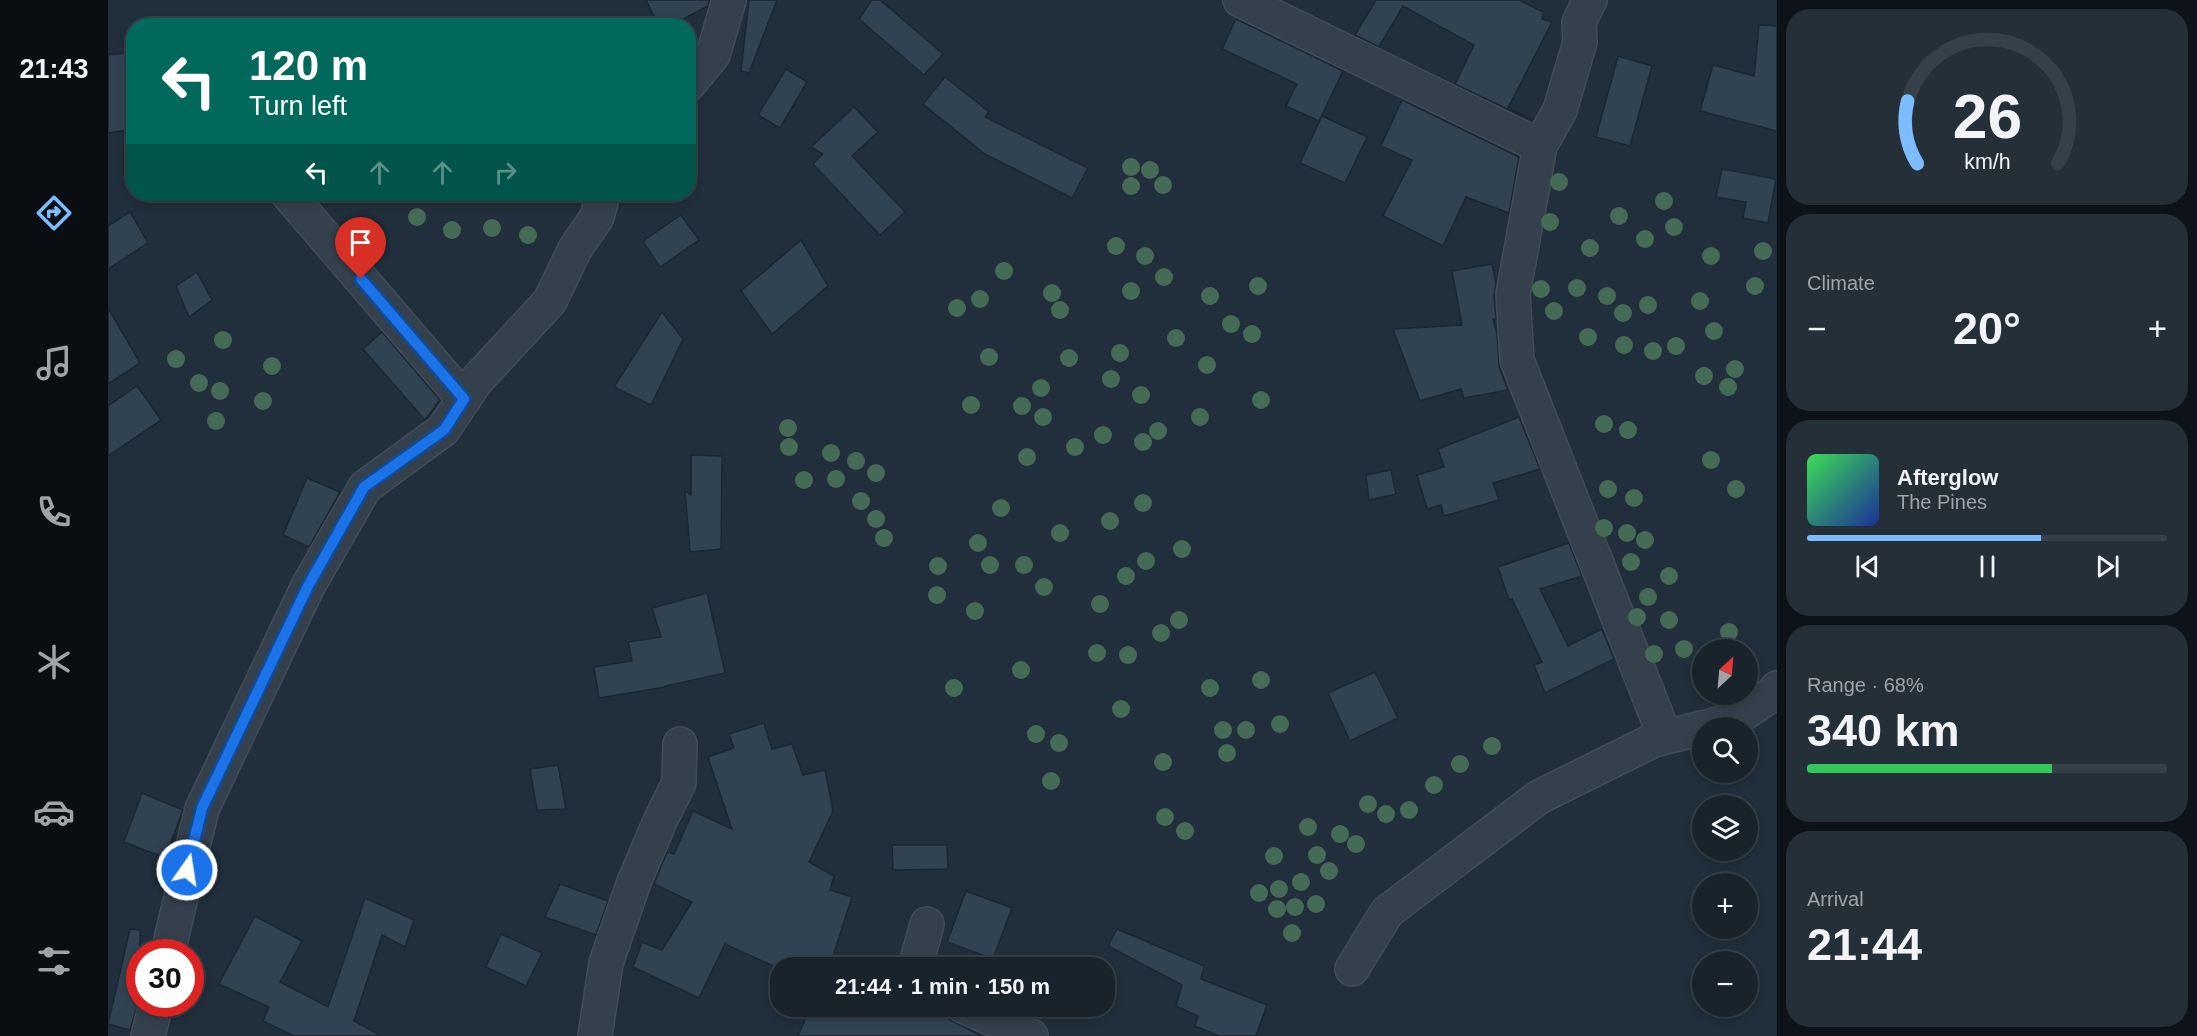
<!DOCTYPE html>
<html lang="en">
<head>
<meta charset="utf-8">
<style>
	body { margin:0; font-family:Arial,sans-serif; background:#252f38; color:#f1f3f6; height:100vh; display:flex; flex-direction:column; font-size:22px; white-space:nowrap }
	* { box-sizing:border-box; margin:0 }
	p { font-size:20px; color:#9fa4a9 }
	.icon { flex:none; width:33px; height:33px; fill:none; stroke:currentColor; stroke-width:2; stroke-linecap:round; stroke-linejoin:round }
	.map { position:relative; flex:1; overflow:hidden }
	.side { display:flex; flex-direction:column; gap:9px; padding:9px; background:#0d1318; width:420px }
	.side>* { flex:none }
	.banner { position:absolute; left:18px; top:18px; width:570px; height:183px; border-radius:24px; box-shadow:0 3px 9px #0003,0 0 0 2px #364048; background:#00695c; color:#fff; overflow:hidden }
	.needle { width:39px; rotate:26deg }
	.controls { position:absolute; left:1584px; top:639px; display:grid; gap:12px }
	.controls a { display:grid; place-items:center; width:66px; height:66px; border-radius:50%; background:#18232c; box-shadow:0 3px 9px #0003,0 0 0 2px #364048; font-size:30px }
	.speed { position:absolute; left:18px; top:939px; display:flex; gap:12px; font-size:30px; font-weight:700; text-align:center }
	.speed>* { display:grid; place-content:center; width:78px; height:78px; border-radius:50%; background:#18232c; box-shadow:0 3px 9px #0003,0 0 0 2px #364048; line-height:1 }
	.speed .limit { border:9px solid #d22; background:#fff; color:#111 }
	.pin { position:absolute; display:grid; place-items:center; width:51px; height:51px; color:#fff; margin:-62px -26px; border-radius:50% 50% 50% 0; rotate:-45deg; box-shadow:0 0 6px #0007 }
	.pin .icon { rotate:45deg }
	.me { position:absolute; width:66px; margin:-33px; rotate:13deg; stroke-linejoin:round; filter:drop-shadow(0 0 4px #0008) }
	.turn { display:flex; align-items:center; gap:21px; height:126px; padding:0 24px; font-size:27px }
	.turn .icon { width:78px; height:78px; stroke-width:2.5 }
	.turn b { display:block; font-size:42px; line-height:51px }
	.lanes { display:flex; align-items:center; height:57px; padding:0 24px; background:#0003; justify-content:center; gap:30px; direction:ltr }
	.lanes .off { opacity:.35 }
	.big { font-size:45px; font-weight:600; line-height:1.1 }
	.side .card { flex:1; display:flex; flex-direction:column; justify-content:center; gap:9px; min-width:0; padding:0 21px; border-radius:24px; background:#252f38 }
	.side .dial { align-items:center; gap:0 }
	.dial svg { height:156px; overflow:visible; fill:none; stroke:#364048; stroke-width:7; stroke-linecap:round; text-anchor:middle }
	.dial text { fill:#f1f3f6; stroke:none }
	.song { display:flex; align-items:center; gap:18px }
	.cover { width:72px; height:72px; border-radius:9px; background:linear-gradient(135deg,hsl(130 70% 55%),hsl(230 70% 35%)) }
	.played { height:6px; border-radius:3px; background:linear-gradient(90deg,#7cbdff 65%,#364048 65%) }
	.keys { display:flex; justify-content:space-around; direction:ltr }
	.heat { display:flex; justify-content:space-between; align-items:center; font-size:33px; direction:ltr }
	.charge { height:9px; border-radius:4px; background:linear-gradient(90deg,#34c759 68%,#364048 0) }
	.trip { position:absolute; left:662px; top:957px; width:345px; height:60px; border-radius:24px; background:#18232c; box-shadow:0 3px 9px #0003,0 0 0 2px #364048; font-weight:600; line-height:60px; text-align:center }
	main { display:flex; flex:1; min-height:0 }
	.menu { display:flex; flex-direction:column; width:108px; justify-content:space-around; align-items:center; background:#0a0e12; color:#9fa4a9 }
	.menu .icon { width:42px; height:42px }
	.menu .on { color:#7cbdff }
	.menu b { font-size:27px; color:#f1f3f6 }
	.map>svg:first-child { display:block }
	.building { fill:#314352; stroke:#1b2732; stroke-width:1.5 }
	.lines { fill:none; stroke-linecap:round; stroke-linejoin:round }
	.minor-casing { stroke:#404c58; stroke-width:36 }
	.minor { stroke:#34404c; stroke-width:33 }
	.tree { fill:#456a55 }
	.route-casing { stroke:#114b97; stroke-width:15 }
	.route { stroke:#1a73e8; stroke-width:10 }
</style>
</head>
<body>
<main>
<nav class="menu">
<b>21:43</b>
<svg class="icon on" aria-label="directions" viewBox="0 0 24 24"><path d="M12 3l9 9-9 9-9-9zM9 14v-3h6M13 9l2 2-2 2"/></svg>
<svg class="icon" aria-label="music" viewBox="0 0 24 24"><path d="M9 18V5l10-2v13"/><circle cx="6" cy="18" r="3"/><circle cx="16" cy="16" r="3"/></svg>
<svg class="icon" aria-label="phone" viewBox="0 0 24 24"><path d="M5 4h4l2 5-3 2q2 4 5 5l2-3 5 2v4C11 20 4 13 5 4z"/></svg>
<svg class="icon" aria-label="climate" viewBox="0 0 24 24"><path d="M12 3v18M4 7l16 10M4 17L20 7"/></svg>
<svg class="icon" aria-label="car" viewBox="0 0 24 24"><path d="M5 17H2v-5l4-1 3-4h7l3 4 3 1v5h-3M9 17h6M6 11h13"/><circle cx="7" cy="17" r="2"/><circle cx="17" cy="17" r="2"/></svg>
<svg class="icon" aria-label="filters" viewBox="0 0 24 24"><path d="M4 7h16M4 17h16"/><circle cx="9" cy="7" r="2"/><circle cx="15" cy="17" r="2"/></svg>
</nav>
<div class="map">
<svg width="1669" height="1036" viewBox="0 0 1669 1036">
	<rect width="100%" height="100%" fill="#202f3b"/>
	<g class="building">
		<path d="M 538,0 L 601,0 L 600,6 L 562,26 L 551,26 Z"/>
		<path d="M 641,0 L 669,0 L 641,73 L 633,71 Z"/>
		<path d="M 764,0 L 772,0 L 835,54 L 816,75 L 751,19 Z"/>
		<path d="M 1268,0 L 1411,0 L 1435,12 L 1434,19 L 1444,22 L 1400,108 L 1425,120 L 1424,121 L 1347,84 L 1366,45 L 1295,6 L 1271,47 L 1247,35 Z"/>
		<path d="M 1128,19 L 1235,71 L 1211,121 L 1178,106 L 1189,84 L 1114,49 Z"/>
		<path d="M 1651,25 L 1669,26 L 1669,131 L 1592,111 L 1605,65 L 1646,76 Z"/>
		<path d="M 26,52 L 26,129 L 0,133 L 0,55 Z"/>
		<path d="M 1510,56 L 1544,66 L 1522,146 L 1488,137 Z"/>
		<path d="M 678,69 L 699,82 L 672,128 L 650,115 Z"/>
		<path d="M 837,77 L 881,112 L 877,117 L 980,168 L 964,198 L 877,154 L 815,104 Z"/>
		<path d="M 1294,100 L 1411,157 L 1401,213 L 1358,197 L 1335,246 L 1275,216 L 1304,160 L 1273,146 Z"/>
		<path d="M 746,107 L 770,132 L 744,156 L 797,212 L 772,235 L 705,164 L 715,154 L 703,147 Z"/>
		<path d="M 1214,116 L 1259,137 L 1237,183 L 1192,163 Z"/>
		<path d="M 1614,169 L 1668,179 L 1660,223 L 1635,218 L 1638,202 L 1608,197 Z"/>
		<path d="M 22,212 L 40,243 L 0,269 L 0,226 Z"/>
		<path d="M 573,215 L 591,240 L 552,267 L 535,241 Z"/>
		<path d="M 693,240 L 720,286 L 664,334 L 633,291 Z"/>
		<path d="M 1384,264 L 1388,283 L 1386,295 L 1388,319 L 1385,319 L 1389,334 L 1391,367 L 1400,390 L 1356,398 L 1353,389 L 1312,401 L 1285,329 L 1354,325 L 1344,271 Z"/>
		<path d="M 89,272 L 104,300 L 81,317 L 68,286 Z"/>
		<path d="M 0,308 L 32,363 L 0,384 Z"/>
		<path d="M 554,312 L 575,339 L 543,405 L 506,387 Z"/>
		<path d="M 274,332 L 332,400 L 317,420 L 255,349 Z"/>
		<path d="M 29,386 L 53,420 L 0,456 L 0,406 Z"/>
		<path d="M 1411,417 L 1432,469 L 1385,483 L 1391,500 L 1336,516 L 1333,505 L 1319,509 L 1309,475 L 1336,467 L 1330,449 Z"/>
		<path d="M 583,455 L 614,456 L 613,549 L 582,552 L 577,491 L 583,495 Z"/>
		<path d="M 1283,470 L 1288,494 L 1261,500 L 1258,475 Z"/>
		<path d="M 199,478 L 232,492 L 201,547 L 175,535 Z"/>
		<path d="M 1461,543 L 1474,576 L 1432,589 L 1460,646 L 1494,629 L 1506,659 L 1437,693 L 1426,665 L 1434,662 L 1404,599 L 1401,600 L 1390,567 Z"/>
		<path d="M 599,593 L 617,673 L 557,686 L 557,687 L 491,698 L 486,667 L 524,661 L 520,642 L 553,637 L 544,608 Z"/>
		<path d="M 1267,672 L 1290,718 L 1242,741 L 1220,693 Z"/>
		<path d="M 656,723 L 664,749 L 684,744 L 695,775 L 717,770 L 725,811 L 701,862 L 726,876 L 722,890 L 744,897 L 724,959 L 742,968 L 672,969 L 617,944 L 591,998 L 525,967 L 534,942 L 554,950 L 584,902 L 546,884 L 559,852 L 566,854 L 585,811 L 624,829 L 600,757 L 626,748 L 621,734 Z"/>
		<path d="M 450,765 L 458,809 L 429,810 L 422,769 Z"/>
		<path d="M 34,793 L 75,810 L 57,858 L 16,842 Z"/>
		<path d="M 784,845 L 839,845 L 840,869 L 785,870 Z"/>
		<path d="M 452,884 L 500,901 L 488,935 L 437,917 Z"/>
		<path d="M 858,891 L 904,908 L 885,959 L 839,942 Z"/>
		<path d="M 257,898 L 306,920 L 297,947 L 274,935 L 246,1021 L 273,1036 L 186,1036 L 155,1021 L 161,1007 L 111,984 L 147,916 L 194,941 L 172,982 L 220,1007 Z"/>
		<path d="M 22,929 L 32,930 L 32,996 L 22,1030 L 0,1024 Z"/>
		<path d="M 1009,929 L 1096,966 L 1093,979 L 1159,1005 L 1148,1036 L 1111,1036 L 1087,1026 L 1090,1016 L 1068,1006 L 1074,985 L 1000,946 Z"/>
		<path d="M 393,934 L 434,953 L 418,986 L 378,967 Z"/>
		<path d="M 703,1006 L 816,1006 L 873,1036 L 690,1036 Z"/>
	</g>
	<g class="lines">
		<g class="minor-casing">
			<g id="minor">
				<path d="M 1132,0 L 1432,146"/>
				<path d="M 1482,0 L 1471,22 L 1472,42 L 1452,110 L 1432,146 L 1405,294 L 1409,360 L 1557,737"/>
				<path d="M 580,85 L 605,55 L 621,0"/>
				<path d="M 180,194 L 356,399"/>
				<path d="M 1595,728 L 1628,719 L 1663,695 L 1669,688"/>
				<path d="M 60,952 L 94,809 L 200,586 L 257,487 L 335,430 L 368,381 L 442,301 L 467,249 L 489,217 L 495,194"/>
				<path d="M 807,968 L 819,924"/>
				<path d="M 1244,969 L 1279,912 L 1431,797 L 1546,740 L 1594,728"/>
				<path d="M 855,1006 L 923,1036"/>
				<path d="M 40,1036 L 48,1004"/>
				<path d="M 487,1036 L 498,963 L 526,882 L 553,819 L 571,783 L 572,744"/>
			</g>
		</g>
		<use href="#minor" class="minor"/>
	</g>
	<g class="tree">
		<circle cx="1023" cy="167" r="9"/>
		<circle cx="1042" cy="170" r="9"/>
		<circle cx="1451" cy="182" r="9"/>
		<circle cx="1055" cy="185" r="9"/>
		<circle cx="1023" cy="186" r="9"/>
		<circle cx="1556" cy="201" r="9"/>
		<circle cx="1511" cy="216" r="9"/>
		<circle cx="309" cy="217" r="9"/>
		<circle cx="1442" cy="222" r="9"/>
		<circle cx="1566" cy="227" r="9"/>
		<circle cx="384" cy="228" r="9"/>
		<circle cx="344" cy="230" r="9"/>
		<circle cx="420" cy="235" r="9"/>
		<circle cx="1537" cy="239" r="9"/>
		<circle cx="1008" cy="246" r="9"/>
		<circle cx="1482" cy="248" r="9"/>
		<circle cx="1655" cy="251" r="9"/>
		<circle cx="1037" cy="256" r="9"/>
		<circle cx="1603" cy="256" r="9"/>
		<circle cx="896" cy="271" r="9"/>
		<circle cx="1056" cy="277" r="9"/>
		<circle cx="1150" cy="286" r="9"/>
		<circle cx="1647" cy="286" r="9"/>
		<circle cx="1469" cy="288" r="9"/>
		<circle cx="1433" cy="289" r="9"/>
		<circle cx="1023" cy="291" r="9"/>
		<circle cx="944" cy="293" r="9"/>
		<circle cx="1102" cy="296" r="9"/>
		<circle cx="1499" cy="296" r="9"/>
		<circle cx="872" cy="299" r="9"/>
		<circle cx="1592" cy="301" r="9"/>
		<circle cx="1540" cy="305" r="9"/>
		<circle cx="849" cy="308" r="9"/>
		<circle cx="952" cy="310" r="9"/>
		<circle cx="1446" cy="311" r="9"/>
		<circle cx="1515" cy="313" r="9"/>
		<circle cx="1123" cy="324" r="9"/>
		<circle cx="1606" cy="331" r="9"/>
		<circle cx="1144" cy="334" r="9"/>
		<circle cx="1480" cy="337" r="9"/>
		<circle cx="1068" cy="338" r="9"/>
		<circle cx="115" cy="340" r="9"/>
		<circle cx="1516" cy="345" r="9"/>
		<circle cx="1568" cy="346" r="9"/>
		<circle cx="1545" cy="351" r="9"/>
		<circle cx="1012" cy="353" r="9"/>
		<circle cx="881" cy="357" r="9"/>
		<circle cx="961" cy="358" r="9"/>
		<circle cx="68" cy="359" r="9"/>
		<circle cx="1099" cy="365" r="9"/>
		<circle cx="164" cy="366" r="9"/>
		<circle cx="1627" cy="369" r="9"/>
		<circle cx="1596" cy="376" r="9"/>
		<circle cx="1003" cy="379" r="9"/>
		<circle cx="91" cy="383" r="9"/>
		<circle cx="1620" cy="387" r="9"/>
		<circle cx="933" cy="388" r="9"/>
		<circle cx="112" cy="391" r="9"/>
		<circle cx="1033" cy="395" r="9"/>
		<circle cx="1153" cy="400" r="9"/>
		<circle cx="155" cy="401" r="9"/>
		<circle cx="863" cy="405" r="9"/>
		<circle cx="914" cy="406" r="9"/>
		<circle cx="935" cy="417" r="9"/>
		<circle cx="1092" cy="417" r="9"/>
		<circle cx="108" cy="421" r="9"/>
		<circle cx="1496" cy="424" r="9"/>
		<circle cx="680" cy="428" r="9"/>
		<circle cx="1520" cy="430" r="9"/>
		<circle cx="1050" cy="431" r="9"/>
		<circle cx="995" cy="435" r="9"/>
		<circle cx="1035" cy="442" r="9"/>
		<circle cx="681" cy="447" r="9"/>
		<circle cx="967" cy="447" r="9"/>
		<circle cx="723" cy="453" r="9"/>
		<circle cx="919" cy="457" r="9"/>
		<circle cx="1603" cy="460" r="9"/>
		<circle cx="748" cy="461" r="9"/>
		<circle cx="768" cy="473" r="9"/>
		<circle cx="728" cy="479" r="9"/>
		<circle cx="696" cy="480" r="9"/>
		<circle cx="1500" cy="489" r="9"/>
		<circle cx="1628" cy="489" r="9"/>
		<circle cx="1526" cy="498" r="9"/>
		<circle cx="753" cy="501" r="9"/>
		<circle cx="1035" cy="503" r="9"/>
		<circle cx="893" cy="508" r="9"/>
		<circle cx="768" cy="519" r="9"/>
		<circle cx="1002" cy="521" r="9"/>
		<circle cx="1496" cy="528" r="9"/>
		<circle cx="952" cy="533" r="9"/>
		<circle cx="1519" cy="533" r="9"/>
		<circle cx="776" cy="538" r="9"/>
		<circle cx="1537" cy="540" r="9"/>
		<circle cx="870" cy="543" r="9"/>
		<circle cx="1074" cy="549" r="9"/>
		<circle cx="1038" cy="561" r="9"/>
		<circle cx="1523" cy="562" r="9"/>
		<circle cx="882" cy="565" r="9"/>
		<circle cx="916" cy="565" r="9"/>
		<circle cx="830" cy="566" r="9"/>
		<circle cx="1018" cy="576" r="9"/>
		<circle cx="1561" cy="576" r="9"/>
		<circle cx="936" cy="587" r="9"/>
		<circle cx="829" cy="595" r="9"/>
		<circle cx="1540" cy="597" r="9"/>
		<circle cx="992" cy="604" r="9"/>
		<circle cx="867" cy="611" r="9"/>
		<circle cx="1529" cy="617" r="9"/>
		<circle cx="1071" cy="620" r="9"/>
		<circle cx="1561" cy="620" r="9"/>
		<circle cx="1621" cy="632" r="9"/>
		<circle cx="1053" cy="633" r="9"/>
		<circle cx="1576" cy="649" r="9"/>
		<circle cx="989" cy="653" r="9"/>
		<circle cx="1546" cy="654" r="9"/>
		<circle cx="1020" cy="655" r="9"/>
		<circle cx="913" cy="670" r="9"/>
		<circle cx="1153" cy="680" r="9"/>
		<circle cx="846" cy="688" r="9"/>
		<circle cx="1102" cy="688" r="9"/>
		<circle cx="1013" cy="709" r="9"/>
		<circle cx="1172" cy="724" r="9"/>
		<circle cx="1115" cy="730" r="9"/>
		<circle cx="1138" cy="730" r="9"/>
		<circle cx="928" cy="734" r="9"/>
		<circle cx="951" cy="743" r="9"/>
		<circle cx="1384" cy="746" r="9"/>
		<circle cx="1119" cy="753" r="9"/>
		<circle cx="1055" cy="762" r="9"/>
		<circle cx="1352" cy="764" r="9"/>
		<circle cx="943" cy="781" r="9"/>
		<circle cx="1326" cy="785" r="9"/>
		<circle cx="1260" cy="804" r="9"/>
		<circle cx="1301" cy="810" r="9"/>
		<circle cx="1278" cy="814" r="9"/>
		<circle cx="1057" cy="817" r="9"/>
		<circle cx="1200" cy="827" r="9"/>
		<circle cx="1077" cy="831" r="9"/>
		<circle cx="1232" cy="834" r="9"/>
		<circle cx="1248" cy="844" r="9"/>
		<circle cx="1209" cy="855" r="9"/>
		<circle cx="1166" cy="856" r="9"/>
		<circle cx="1221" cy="871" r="9"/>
		<circle cx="1193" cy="882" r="9"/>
		<circle cx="1171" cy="889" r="9"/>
		<circle cx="1151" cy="893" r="9"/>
		<circle cx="1208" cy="904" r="9"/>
		<circle cx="1187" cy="907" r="9"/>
		<circle cx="1169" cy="909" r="9"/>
		<circle cx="1184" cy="933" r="9"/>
	</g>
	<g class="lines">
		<g class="route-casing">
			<path id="route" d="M 79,870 L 94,808 L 200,586 L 256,487 L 336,430 L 356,399 L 253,279"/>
		</g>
		<use href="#route" class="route"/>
	</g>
</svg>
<div class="controls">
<a><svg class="needle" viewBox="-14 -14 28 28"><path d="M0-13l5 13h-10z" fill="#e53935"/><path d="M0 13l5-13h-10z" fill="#9fa4a9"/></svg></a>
<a><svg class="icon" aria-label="search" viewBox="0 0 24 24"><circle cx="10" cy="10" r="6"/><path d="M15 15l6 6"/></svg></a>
<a><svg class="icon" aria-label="layers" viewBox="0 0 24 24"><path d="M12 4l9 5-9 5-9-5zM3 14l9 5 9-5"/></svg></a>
<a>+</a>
<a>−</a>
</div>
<div class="speed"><div class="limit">30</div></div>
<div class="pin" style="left:253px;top:279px;background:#d93025"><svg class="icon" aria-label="arrive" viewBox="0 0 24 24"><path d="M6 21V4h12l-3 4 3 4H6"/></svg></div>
<svg class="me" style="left:79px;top:870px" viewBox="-20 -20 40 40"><circle r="17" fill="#1a73e8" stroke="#fff" stroke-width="3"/><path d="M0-11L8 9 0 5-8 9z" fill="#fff"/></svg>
<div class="trip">21:44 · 1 min · 150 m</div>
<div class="banner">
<div class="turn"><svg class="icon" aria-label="left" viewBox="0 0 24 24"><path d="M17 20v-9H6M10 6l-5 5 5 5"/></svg><div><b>120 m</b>Turn left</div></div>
<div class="lanes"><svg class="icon" aria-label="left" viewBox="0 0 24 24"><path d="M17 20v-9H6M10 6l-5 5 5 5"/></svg><svg class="icon off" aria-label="ahead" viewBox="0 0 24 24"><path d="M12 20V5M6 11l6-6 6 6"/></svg><svg class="icon off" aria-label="ahead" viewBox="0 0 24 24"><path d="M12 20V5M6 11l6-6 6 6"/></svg><svg class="icon off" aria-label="right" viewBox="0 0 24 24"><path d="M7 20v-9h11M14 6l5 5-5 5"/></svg></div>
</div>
</div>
<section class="side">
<div class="card dial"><svg viewBox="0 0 100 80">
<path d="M14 69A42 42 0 1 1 86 69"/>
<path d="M14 69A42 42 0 0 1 9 37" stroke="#7cbdff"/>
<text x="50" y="56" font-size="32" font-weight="700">26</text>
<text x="50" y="72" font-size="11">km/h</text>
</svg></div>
<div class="card"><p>Climate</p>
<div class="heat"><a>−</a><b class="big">20°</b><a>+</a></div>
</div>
<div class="card">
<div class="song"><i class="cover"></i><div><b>Afterglow</b><p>The Pines</p></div></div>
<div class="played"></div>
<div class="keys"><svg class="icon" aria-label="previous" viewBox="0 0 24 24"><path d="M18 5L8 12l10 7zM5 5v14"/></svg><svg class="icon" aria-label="pause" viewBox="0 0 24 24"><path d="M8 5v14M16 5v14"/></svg><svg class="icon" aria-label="next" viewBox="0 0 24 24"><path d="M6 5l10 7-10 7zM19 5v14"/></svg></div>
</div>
<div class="card"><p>Range · 68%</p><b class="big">340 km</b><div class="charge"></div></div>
<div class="card"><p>Arrival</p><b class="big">21:44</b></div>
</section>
</main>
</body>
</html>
